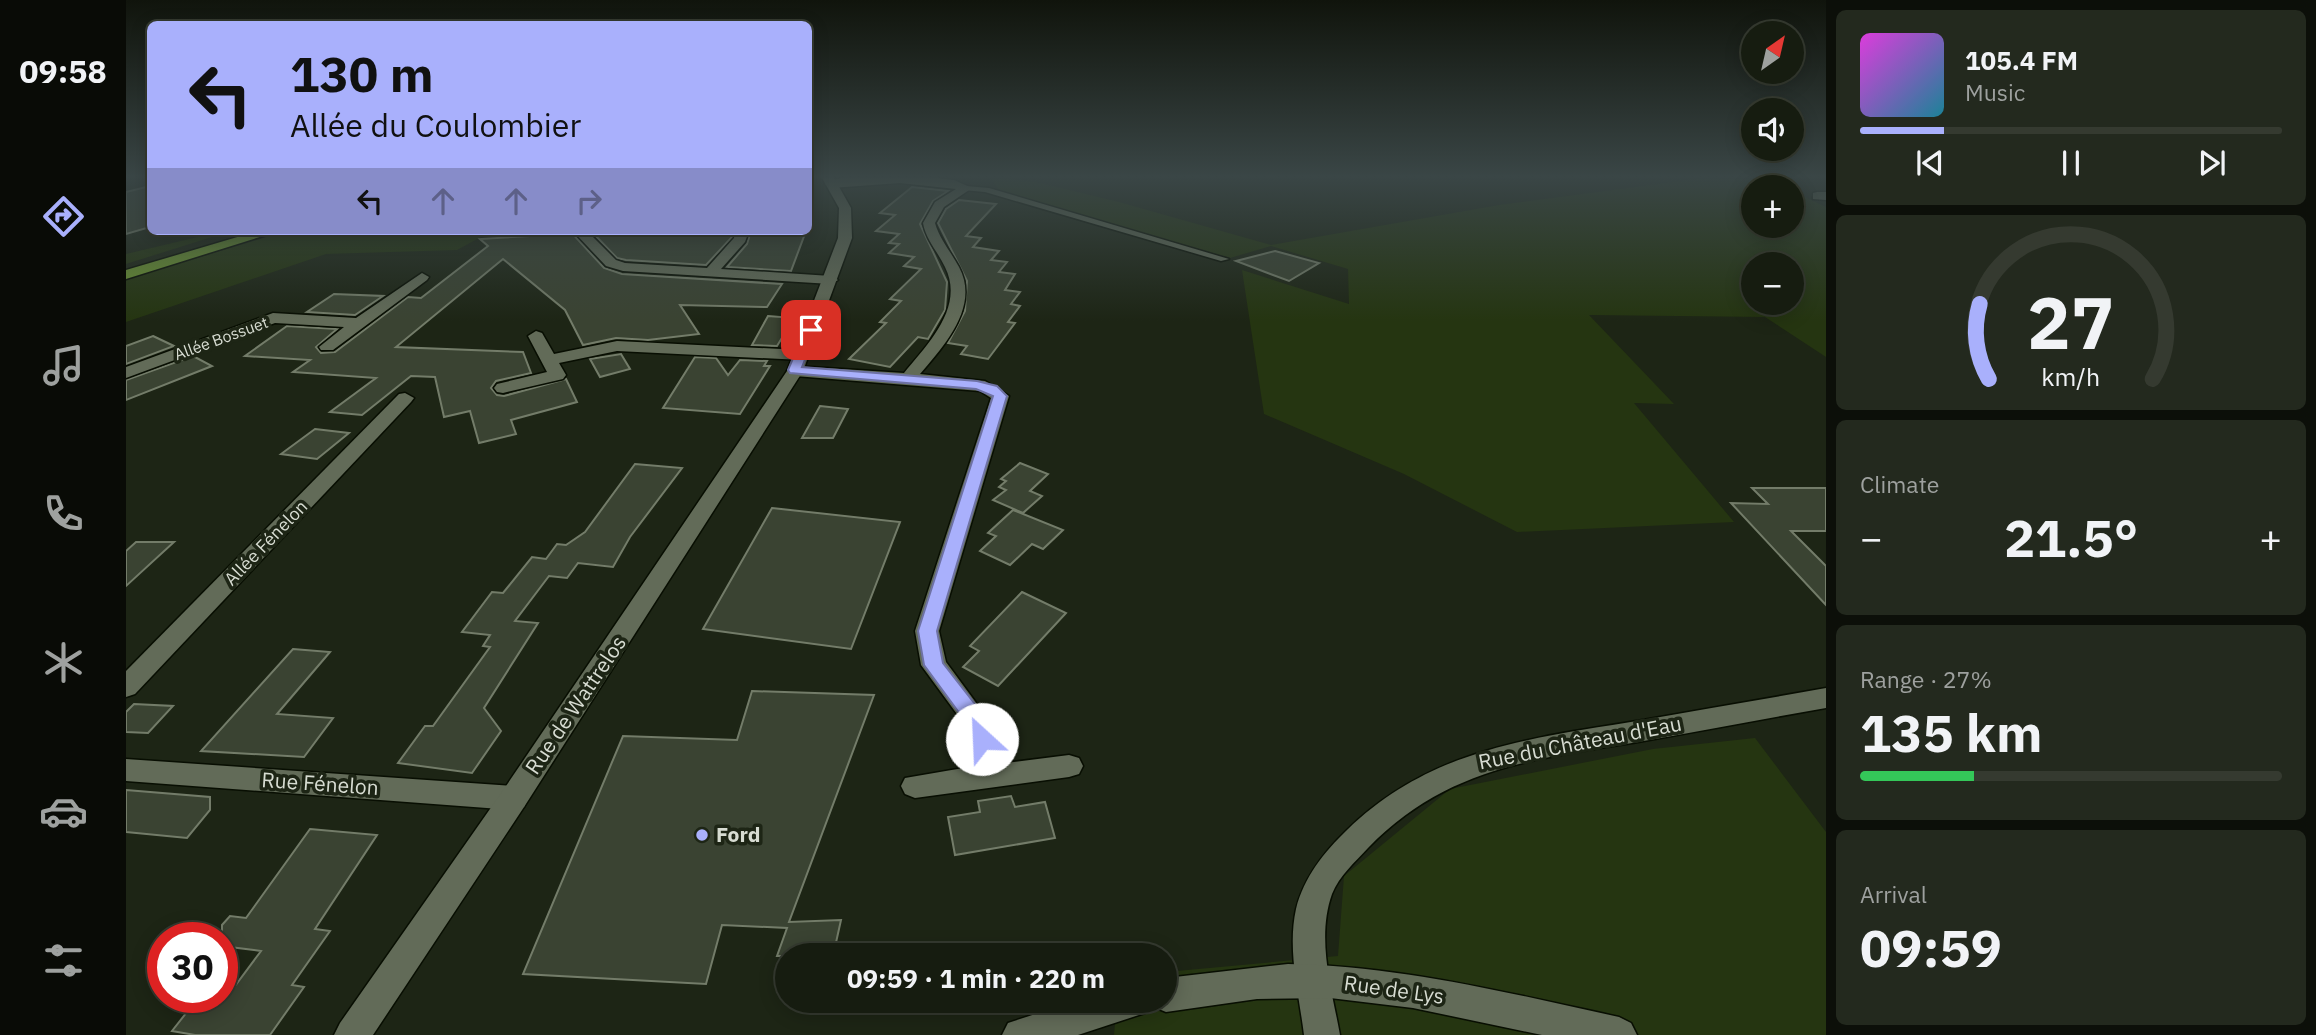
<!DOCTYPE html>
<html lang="en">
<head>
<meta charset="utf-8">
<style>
	body { margin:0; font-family:"IBM Plex Sans",sans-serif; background:#23291e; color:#f1f3f6; height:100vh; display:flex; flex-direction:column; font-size:26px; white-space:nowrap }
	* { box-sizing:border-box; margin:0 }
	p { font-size:23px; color:#9ea19f }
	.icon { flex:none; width:38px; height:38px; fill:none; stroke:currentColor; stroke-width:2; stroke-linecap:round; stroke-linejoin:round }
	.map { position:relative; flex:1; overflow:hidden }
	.panel { display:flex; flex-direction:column; gap:10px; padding:10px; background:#0c0f09; width:490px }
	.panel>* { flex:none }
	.banner { position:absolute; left:21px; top:21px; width:665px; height:214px; border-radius:10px; box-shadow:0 4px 18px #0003,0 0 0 2px #353a30; background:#a9b0fc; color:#111; overflow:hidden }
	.needle { width:46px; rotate:34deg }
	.buttons { position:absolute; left:1615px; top:21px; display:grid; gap:14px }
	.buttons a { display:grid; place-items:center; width:63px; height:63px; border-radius:50%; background:#161c10; box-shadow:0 4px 18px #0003,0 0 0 2px #353a30; font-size:35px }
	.speed { position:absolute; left:21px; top:922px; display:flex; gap:14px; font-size:35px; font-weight:700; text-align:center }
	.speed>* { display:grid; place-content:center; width:91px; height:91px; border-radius:50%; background:#161c10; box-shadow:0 4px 18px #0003,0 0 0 2px #353a30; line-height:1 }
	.speed .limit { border:10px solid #d22; background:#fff; color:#111 }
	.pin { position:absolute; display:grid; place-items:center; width:60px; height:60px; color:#fff; margin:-30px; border-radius:14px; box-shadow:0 4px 10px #0006 }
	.me { position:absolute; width:77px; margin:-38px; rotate:335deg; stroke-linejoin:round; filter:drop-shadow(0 0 5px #0008) }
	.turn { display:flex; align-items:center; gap:24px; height:147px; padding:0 28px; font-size:32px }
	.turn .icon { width:91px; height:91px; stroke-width:2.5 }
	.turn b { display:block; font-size:49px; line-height:60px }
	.lanes { display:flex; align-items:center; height:66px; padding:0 28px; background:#0003; justify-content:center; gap:35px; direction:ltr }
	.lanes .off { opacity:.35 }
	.big { font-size:52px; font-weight:700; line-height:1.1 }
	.panel .widget { flex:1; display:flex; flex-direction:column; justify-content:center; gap:10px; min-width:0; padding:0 24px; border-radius:10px; background:#23291e }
	.panel .dial { align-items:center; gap:0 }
	.dial svg { height:182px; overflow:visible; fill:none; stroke:#353a30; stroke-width:7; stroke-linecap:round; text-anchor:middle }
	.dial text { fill:#f1f3f6; stroke:none }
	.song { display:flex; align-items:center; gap:21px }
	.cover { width:84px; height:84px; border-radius:10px; background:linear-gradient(135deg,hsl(300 70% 55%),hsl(190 70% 35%)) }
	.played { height:7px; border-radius:4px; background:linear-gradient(90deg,#a9b0fc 20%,#353a30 20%) }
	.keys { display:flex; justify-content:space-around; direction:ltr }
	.heat { display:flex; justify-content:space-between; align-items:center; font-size:38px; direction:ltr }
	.charge { height:10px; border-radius:5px; background:linear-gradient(90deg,#34c759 27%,#353a30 0) }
	.trip { position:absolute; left:649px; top:943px; width:402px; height:70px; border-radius:35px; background:#161c10; box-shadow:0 4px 18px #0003,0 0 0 2px #353a30; font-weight:700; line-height:70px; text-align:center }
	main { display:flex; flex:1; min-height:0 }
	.dock { display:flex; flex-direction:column; width:126px; justify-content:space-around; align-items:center; background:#090b06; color:#9ea19f }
	.dock .icon { width:49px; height:49px }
	.dock .on { color:#a9b0fc }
	.dock b { font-size:32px; color:#f1f3f6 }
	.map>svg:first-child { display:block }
	.green { fill:#253511; fill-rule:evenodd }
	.building { fill:#3a4332; stroke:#737c69; stroke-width:2 }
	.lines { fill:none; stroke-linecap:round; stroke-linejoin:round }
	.service-casing { stroke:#080e02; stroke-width:3 }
	.minor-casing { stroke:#080e02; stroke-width:3 }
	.tertiary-casing { stroke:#080e02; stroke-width:3 }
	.trunk-casing { stroke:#080e02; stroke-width:3 }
	.service { fill:#626b58; fill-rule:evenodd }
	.minor { fill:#626b58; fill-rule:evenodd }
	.tertiary { fill:#626b58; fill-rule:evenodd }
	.trunk { fill:#699031; fill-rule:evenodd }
	.route { fill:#a9b0fc; stroke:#6e72a4; stroke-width:2 }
	.poi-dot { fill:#a9b0fc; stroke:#1d2515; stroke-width:2.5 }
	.labels { text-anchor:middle; stroke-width:7; stroke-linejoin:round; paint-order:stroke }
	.far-street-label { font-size:16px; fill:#d7dcd2; stroke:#1d2515 }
	.street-label { font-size:18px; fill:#d7dcd2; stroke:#1d2515 }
	.near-street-label { font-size:21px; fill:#d7dcd2; stroke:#1d2515 }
	.near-poi-label { font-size:21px; font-weight:bold; fill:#d7dcd2; stroke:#1d2515; text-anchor:start }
</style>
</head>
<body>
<main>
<nav class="dock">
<b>09:58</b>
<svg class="icon on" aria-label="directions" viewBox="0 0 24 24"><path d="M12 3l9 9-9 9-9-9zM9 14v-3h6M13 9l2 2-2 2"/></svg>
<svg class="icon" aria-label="music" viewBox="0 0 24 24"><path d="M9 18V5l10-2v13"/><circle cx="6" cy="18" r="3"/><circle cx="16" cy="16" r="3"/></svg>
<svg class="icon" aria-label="phone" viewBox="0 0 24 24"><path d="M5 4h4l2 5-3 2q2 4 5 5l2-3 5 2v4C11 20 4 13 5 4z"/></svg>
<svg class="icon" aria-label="climate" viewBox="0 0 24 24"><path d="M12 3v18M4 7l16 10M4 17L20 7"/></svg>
<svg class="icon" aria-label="car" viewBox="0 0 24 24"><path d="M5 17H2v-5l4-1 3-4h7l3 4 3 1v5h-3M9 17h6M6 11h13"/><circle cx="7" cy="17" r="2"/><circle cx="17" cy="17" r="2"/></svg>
<svg class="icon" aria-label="filters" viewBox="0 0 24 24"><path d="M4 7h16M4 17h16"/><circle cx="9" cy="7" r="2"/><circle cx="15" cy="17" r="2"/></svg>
</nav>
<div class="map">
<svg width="1700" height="1035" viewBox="0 0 1700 1035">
	<rect width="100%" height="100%" fill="#1d2515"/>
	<g class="green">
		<path d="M 1592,176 L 1636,176 L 1659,187 L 1628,187 L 1628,226 L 1666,226 L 1666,191 L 1700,207 L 1700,357 L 1639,317 L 1463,315 L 1548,404 L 1508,403 L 1608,522 L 1391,532 L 1278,474 L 1138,414 L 1116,270 L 1223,304 L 1222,269 L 1145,246 L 1104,258 L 873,191 L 865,177 L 910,182 L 993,202 L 1145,245 L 1373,205 ZM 1666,264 L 1666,303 L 1628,303 L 1628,264 Z"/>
		<path d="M 97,231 L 105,231 L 0,264 L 0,254 Z"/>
		<path d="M 161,231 L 366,231 L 331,250 L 200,254 L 0,322 L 0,279 Z"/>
		<path d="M 1629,738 L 1700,832 L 1700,1035 L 988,1035 L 991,1001 L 1040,1001 L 1040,972 L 1212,956 L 1218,876 L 1324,789 L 1527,749 Z"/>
	</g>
	<g class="building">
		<path d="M 24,186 L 24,227 L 0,234 L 0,192 Z"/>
		<path d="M 786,187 L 822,191 L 807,201 L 794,224 L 821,282 L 819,310 L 802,339 L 792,337 L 764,367 L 723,359 L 760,323 L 754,322 L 775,301 L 764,299 L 795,269 L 778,266 L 788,257 L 763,253 L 773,244 L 763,243 L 773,234 L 750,231 L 769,215 L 754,213 Z"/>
		<path d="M 833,200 L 870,204 L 840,236 L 855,238 L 847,247 L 873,251 L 865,260 L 881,262 L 873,272 L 889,274 L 879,290 L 894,292 L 885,304 L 894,306 L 882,322 L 889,323 L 862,359 L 835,354 L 841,346 L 822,343 L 839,311 L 841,281 L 812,223 L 820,209 Z"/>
		<path d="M 405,231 L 444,231 L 478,268 L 496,274 L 656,284 L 641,307 L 554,305 L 573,334 L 522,340 L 490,338 L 457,345 L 439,310 L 377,259 L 270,347 L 397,352 L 405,373 L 370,381 L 365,388 L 371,395 L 378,396 L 440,379 L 451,402 L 385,420 L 390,434 L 353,443 L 344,411 L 318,417 L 309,377 L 285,376 L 236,415 L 204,412 L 250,378 L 167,372 L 184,360 L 119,356 L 161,326 L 211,329 L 190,347 L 195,353 L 209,352 L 282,297 L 295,298 L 362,246 L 354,239 L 403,236 Z"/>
		<path d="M 465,231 L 606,231 L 606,237 L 580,265 L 500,260 L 491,258 Z"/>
		<path d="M 625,231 L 680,231 L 665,271 L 601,267 L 621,244 Z"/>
		<path d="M 1149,251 L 1193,263 L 1163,281 L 1110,261 Z"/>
		<path d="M 208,294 L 257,296 L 229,315 L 181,312 Z"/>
		<path d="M 642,316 L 668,318 L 651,346 L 626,345 Z"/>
		<path d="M 27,336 L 48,346 L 0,364 L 0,346 Z"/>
		<path d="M 495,354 L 504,369 L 474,377 L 464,359 Z"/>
		<path d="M 67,356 L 86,366 L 0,400 L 0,380 Z"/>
		<path d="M 569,357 L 590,358 L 602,375 L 614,360 L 641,361 L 638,366 L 644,366 L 614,414 L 537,408 Z"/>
		<path d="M 694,406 L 722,409 L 707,438 L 676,438 Z"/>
		<path d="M 189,429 L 223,433 L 191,459 L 155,454 Z"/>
		<path d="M 894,463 L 922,474 L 904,491 L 916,496 L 897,513 L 867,500 L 880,490 L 873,487 L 880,481 L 875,479 Z"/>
		<path d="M 509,464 L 556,468 L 504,537 L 487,567 L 452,563 L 441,578 L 423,576 L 389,621 L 412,623 L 358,708 L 375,731 L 346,773 L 272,763 L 299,726 L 307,726 L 364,647 L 357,646 L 364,635 L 336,632 L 366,592 L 377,593 L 406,557 L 420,559 L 431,544 L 440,545 L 459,532 Z"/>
		<path d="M 1626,488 L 1700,488 L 1700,531 L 1665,531 L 1700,566 L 1700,605 L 1605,503 L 1642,504 Z"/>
		<path d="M 646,508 L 774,522 L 725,649 L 577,629 Z"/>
		<path d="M 887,510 L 937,530 L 917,549 L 906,544 L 884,565 L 854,551 L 870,536 L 862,533 Z"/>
		<path d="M 10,542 L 48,542 L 0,586 L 0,551 Z"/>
		<path d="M 896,592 L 940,613 L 872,686 L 837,667 L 853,651 L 844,646 Z"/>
		<path d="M 167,649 L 204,652 L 151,714 L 207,718 L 178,757 L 75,751 Z"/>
		<path d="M 626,691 L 748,695 L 663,922 L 715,920 L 707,956 L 651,956 L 661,928 L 596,925 L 580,984 L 397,974 L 497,736 L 611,740 Z"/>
		<path d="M 8,704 L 47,706 L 22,733 L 0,732 L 0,712 Z"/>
		<path d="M 0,790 L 84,797 L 84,810 L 61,838 L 0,832 Z"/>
		<path d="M 885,796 L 889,807 L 919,802 L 929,838 L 829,855 L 822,817 L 854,812 L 852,801 Z"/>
		<path d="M 184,829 L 251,835 L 189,929 L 204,931 L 166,985 L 178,987 L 144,1035 L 69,1035 L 46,1031 L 72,998 L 100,998 L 135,951 L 96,946 L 96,925 L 104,916 L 120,918 Z"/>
	</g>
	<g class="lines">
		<g class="service-casing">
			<path id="service" d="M 840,186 L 863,188 L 1103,259 L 1095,261 L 859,192 L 837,190 L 836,188 Z"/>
		</g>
		<g class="minor-casing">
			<g id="minor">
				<path d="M 794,176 L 828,180 L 846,188 L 818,207 L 809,223 C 814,240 825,252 833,267 C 854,306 819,345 794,374 L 859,381 L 883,396 L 813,631 L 820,662 L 865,723 L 871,764 L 943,755 L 953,758 L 957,766 L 953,774 L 943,777 L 789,798 L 779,794 L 775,786 L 779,778 L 843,767 L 839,725 L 795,665 L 789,631 L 865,398 L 854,391 L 669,376 L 661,371 L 669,366 L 778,373 C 802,344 839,307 819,267 C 812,252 800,240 797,223 L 809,202 L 830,189 L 774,183 L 705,188 L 699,184 C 715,172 772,176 794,176 Z"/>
				<path d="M 1691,192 L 1700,192 L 1700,200 L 1687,199 L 1687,193 Z"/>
				<path d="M 447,231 L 461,231 L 490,260 L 499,263 L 581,268 L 608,238 L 609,231 L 623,231 L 619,242 L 595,269 L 705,276 L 712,280 L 705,284 L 497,271 L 480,266 Z"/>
				<path d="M 296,273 L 303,277 L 301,280 L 207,350 L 195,350 L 193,347 L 218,327 L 149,323 L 0,378 L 0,367 L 147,313 L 230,318 Z"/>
				<path d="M 410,331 L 416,333 L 428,354 L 491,341 L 676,350 L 684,355 L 676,360 L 491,351 L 433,363 L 440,375 L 437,379 L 377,393 L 371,392 L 368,388 L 371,384 L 421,372 L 402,336 Z"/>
				<path d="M 279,393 L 288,398 L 285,402 L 9,694 L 0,697 L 0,671 L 273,394 Z"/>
				<path d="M 1700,688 L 1700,708 C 1637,719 1575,731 1512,742 C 1408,759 1319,768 1242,848 C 1230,861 1213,876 1206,894 C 1190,939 1206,990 1214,1035 L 1178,1035 C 1173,994 1161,950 1170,909 C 1178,877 1198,852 1221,830 C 1305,748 1407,738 1517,720 C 1578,709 1639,699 1700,688 Z"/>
				<path d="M 0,759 L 388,786 L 398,789 L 402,798 L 398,807 L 388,810 L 0,781 Z"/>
			</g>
		</g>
		<g class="tertiary-casing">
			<g id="tertiary">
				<path d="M 695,176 L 707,176 L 725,208 L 726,238 L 677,371 L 398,807 L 247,1035 L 208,1035 L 214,1023 L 378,789 L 661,371 L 712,238 L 713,208 Z"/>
				<path d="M 1162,964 C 1275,966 1383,993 1493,1017 L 1505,1023 L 1511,1035 L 1416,1035 L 1287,1008 L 1204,998 L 1131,999 L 1040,1012 L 1028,1007 L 1025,1001 L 1040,1001 L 1040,978 Z"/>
				<path d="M 949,1001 L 1024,1001 L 1019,1013 L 952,1035 L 876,1035 L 882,1023 Z"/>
			</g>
		</g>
		<g class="trunk-casing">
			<path id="trunk" d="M 132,231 L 153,231 L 0,279 L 0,270 Z"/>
		</g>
		<use href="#service" class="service"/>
		<use href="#minor" class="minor"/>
		<use href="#tertiary" class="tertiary"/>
		<use href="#trunk" class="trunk"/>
	</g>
	<linearGradient id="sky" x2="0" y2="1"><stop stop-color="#10140c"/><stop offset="0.55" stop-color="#3a4646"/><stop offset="1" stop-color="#3a4646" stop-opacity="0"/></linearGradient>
	<rect width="1700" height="321" fill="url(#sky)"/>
	<path class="route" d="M 685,327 L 691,330 L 676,367 L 851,381 L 871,386 L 881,396 L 811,631 L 817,663 L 859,717 L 866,739 L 863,745 L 848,745 L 842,725 L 798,665 L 792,631 L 867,396 L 850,389 L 664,373 L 662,370 L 679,330 Z"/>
	<circle class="poi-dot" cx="576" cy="835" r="7"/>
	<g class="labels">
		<g class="far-street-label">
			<text transform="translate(95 338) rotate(-20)" y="6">Allée Bossuet</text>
		</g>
		<g class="street-label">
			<text transform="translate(140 543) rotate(-46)" y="6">Allée Fénelon</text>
		</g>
		<g class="near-street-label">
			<text transform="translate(450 705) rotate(-56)" y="7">Rue de Wattrelos</text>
			<text transform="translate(1454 743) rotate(-11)" y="7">Rue du Château d'Eau</text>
			<text transform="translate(194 784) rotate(4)" y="7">Rue Fénelon</text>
			<text transform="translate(1268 990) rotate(8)" y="7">Rue de Lys</text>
		</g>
		<g class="near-poi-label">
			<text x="590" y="842">Ford</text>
		</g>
	</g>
</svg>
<div class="buttons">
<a><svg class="needle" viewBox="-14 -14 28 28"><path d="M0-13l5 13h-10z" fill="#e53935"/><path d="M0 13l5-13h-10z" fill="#9ea19f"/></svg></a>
<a><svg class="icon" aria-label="sound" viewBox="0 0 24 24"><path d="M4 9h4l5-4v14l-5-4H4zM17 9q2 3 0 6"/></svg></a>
<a>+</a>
<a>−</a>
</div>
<div class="speed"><div class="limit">30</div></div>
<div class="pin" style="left:685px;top:330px;background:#d93025"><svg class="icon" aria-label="arrive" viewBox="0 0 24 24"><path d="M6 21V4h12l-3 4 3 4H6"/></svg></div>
<svg class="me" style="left:856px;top:739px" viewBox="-20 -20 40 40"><circle r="19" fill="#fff"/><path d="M0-13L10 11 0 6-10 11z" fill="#a9b0fc"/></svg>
<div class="trip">09:59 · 1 min · 220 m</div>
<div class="banner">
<div class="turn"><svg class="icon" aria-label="left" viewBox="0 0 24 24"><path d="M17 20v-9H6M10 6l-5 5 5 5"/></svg><div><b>130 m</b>Allée du Coulombier</div></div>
<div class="lanes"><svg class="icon" aria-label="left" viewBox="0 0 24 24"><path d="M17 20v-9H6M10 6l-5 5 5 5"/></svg><svg class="icon off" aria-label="ahead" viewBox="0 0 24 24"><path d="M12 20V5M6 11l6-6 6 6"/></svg><svg class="icon off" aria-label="ahead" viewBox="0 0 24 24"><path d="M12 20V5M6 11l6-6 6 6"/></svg><svg class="icon off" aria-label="right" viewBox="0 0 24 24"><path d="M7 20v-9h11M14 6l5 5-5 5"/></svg></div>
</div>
</div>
<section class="panel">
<div class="widget">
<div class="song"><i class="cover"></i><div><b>105.4 FM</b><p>Music</p></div></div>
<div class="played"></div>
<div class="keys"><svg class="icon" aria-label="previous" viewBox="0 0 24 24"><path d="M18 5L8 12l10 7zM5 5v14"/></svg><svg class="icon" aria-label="pause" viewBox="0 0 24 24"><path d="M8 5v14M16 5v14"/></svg><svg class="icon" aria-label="next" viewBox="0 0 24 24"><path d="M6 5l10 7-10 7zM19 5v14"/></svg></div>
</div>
<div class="widget dial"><svg viewBox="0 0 100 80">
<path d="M14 69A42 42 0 1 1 86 69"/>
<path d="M14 69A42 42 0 0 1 10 36" stroke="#a9b0fc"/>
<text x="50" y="56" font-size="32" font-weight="700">27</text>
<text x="50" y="72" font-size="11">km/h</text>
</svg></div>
<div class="widget"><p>Climate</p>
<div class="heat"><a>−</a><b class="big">21.5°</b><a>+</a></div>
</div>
<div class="widget"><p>Range · 27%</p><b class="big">135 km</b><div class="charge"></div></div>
<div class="widget"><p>Arrival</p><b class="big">09:59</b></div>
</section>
</main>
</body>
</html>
